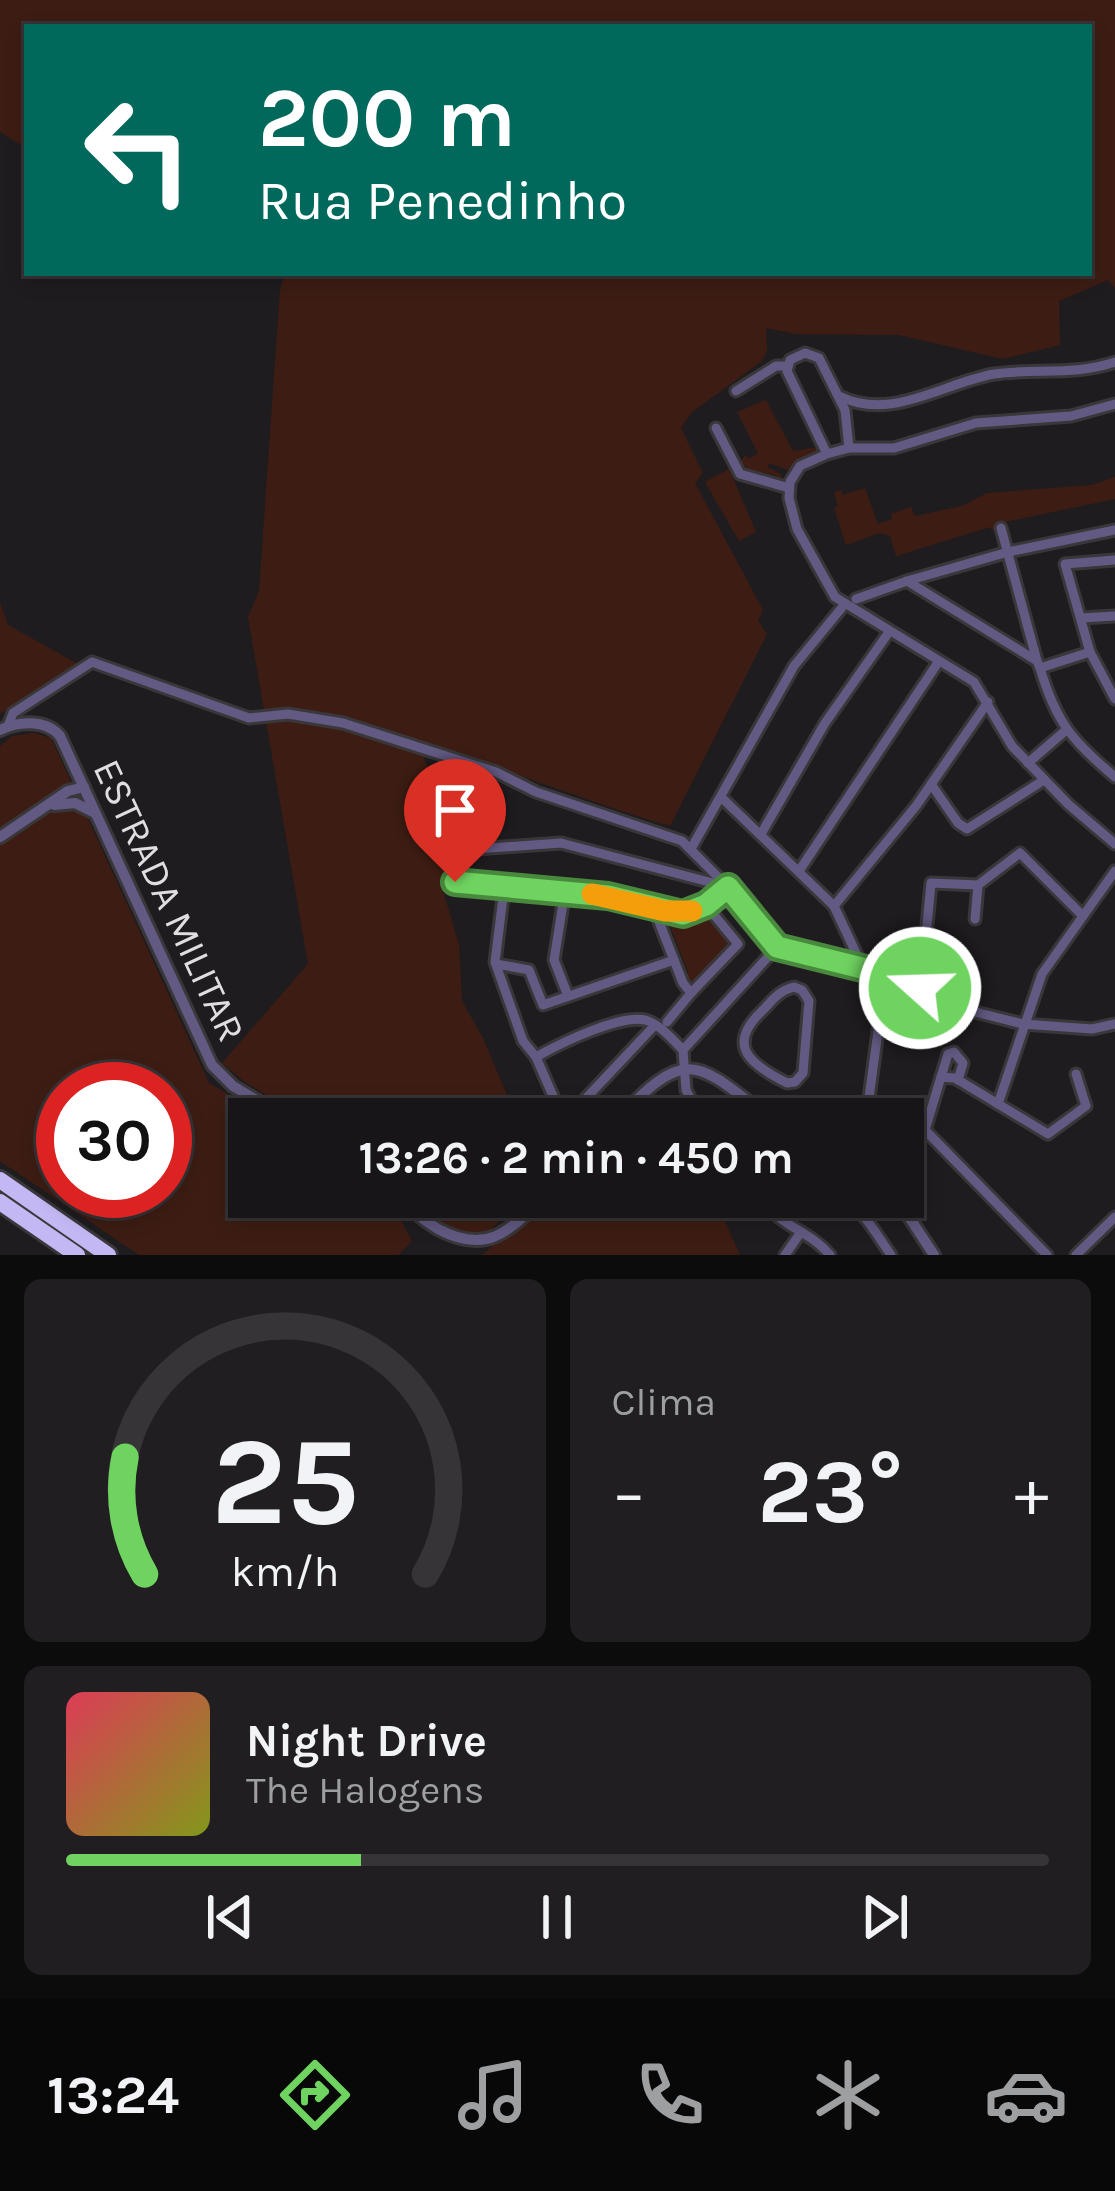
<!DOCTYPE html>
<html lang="pt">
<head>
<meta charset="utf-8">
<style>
	body { margin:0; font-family:Karla,sans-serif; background:#201e20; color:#f1f3f6; height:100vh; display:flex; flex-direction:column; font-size:45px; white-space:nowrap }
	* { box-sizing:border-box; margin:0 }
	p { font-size:39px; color:#9e9fa1 }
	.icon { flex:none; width:66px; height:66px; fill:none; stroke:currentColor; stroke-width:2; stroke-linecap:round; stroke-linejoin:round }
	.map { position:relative; height:1255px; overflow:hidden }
	.sheet { display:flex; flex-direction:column; gap:24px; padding:24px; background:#0d0c0d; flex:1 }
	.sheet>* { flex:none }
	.top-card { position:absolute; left:24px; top:24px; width:1068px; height:252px; border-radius:0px; box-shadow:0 6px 18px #0003,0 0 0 3px #363436; background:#00695c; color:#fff; overflow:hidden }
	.speed { position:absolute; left:36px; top:1062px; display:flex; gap:24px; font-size:60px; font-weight:700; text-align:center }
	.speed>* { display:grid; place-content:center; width:156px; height:156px; border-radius:50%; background:#171517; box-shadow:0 6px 18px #0003,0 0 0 3px #363436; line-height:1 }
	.speed .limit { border:18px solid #d22; background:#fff; color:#111 }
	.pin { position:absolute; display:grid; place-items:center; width:102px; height:102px; color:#fff; margin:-123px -51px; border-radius:50% 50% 50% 0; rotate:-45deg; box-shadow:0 0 12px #0007 }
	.pin .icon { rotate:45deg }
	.me { position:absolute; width:132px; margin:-66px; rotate:290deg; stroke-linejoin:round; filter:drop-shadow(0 0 9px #0008) }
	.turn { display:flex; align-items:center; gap:42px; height:252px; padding:0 36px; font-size:54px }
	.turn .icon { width:156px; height:156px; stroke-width:2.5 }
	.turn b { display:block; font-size:84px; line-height:102px }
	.big { font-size:90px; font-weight:700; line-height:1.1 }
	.sheet .tile { flex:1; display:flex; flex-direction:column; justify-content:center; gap:18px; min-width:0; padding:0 42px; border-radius:18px; background:#201e20 }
	.sheet .dial { align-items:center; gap:0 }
	.dial svg { height:312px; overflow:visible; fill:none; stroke:#363436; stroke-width:7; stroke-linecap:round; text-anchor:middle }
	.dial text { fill:#f1f3f6; stroke:none }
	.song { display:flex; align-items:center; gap:36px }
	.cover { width:144px; height:144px; border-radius:18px; background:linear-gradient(135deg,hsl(350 70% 55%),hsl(70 70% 35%)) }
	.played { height:12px; border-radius:6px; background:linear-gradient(90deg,#6fd360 30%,#363436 30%) }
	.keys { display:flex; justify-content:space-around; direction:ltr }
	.heat { display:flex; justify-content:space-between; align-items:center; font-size:66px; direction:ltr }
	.sheet .tiles { flex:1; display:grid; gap:24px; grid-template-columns:1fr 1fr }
	.tile:last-child { grid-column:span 2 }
	.trip { position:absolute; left:228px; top:1098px; width:696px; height:120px; border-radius:0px; background:#171517; box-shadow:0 6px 18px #0003,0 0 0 3px #363436; font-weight:700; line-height:120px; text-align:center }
	.tab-bar { display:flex; height:192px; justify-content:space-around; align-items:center; background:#090809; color:#9e9fa1 }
	.tab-bar .icon { width:84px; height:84px }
	.tab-bar .selected { color:#6fd360 }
	.tab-bar b { font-size:54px; color:#f1f3f6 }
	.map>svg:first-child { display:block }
	.green { fill:#3d1d13; fill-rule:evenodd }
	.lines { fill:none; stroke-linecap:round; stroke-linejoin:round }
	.minor-casing { stroke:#3a373a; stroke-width:15 }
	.tertiary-casing { stroke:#3a373a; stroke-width:16 }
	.motorway-casing { stroke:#3a373a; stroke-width:22 }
	.minor { stroke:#625a82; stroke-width:9 }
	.tertiary { stroke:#625a82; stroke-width:10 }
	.motorway { stroke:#c3b8f3; stroke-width:16 }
	.route-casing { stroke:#48893e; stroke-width:30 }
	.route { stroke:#6fd360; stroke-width:21 }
	.slow { stroke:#f59e0b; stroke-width:21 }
	.labels { text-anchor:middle; stroke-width:12; stroke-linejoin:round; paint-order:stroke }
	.street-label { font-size:39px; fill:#e0dee0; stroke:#1f1c1f }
</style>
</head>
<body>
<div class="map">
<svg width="1115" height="1255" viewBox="0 0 1115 1255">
	<rect width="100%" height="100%" fill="#1f1c1f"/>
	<g class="green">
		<path d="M 0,0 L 1115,0 L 1115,288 L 1108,280 L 1059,301 L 1060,345 L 1003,359 L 899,335 L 796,334 L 766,328 L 767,351 L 762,361 L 691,413 L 681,428 L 703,473 L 695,483 L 763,610 L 758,620 L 767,634 L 670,826 C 590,803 513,770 433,748 L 424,758 L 464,848 L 442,887 L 459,945 L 462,1001 L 483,1038 L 517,1119 L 308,1119 L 246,1083 L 222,1063 L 308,964 L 248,617 L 259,591 L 280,291 L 285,273 L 1089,273 L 1089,27 L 27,27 L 27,149 L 0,132 Z"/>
		<path d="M 766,400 L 793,451 L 819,447 L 819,451 L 789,470 L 768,463 L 768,467 L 781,474 L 782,482 L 775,475 L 748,470 L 741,461 L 745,455 L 748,459 L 758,453 L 737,412 Z"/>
		<path d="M 729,469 L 756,532 L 739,541 L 705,482 Z"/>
		<path d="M 1115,477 L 1115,499 L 1005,522 L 992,530 L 990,527 L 896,556 L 890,536 L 880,533 L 846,545 L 834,508 L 838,506 L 834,492 L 841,490 L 843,495 L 865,488 L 878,524 L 892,519 L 891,514 L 911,507 L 915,516 L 962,506 L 987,493 L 1092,485 Z"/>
		<path d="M 0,603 L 8,625 L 78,664 L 0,714 Z"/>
		<path d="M 34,733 L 51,738 L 209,1083 L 271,1119 L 249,1119 L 249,1197 L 389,1197 L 412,1241 L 398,1255 L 139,1255 L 0,1161 L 0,746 L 12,736 ZM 63,1089 L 165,1089 L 165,1191 L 63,1191 Z"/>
		<path d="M 704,915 L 728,941 L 727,947 L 688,985 L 684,977 L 688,972 L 667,918 L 687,921 Z"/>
		<path d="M 413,1197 L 527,1197 L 490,1230 L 458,1235 L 418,1205 Z"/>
		<path d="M 550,1197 L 714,1197 L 740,1255 L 482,1255 Z"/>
	</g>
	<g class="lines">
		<g class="minor-casing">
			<g id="minor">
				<path d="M 736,391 L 776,366 L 787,366"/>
				<path d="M 839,396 C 891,422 943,383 994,374 C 1035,368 1074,376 1115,362"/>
				<path d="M 1115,404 L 1071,416 L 976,423 L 894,448 L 849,448 L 827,454 L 800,466 L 790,482 L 789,498 L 797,529 L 835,597 L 974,682 L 1012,746 L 1068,804 L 1115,844"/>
				<path d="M 716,428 L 740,474 L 789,488"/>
				<path d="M 827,454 L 787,371 L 790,360 L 805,353 L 819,358 L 845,410 L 849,448"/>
				<path d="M 1001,528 L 1037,661"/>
				<path d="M 1115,560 L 1065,564 L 1090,652 L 1115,699"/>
				<path d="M 856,599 L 907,581"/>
				<path d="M 1081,618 L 1115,616"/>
				<path d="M 1090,652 L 1040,668 L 1037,661 L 907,581 L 1008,552 L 1115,530"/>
				<path d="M 1040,668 C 1056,722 1072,741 1115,777"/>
				<path d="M 8,726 L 13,713 L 92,662 L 249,718 L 288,714 L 343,723 L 496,772 L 536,792 L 682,841 L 728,887 L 777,947 L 886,973 L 979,1013 L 1023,1024 L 1092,1029 L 1115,1024"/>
				<path d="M 1028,763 L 1065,731"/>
				<path d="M 931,784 L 958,823 L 967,829 L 1044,780"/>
				<path d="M 721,797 L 834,906 L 863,968"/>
				<path d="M 761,834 L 825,723 L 889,632"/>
				<path d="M 692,847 L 794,666 L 844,605"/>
				<path d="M 476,849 L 561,843 L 728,887"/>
				<path d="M 799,871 L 939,661"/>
				<path d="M 455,882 L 608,896 L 683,913 L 706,905 L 728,887"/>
				<path d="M 504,889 L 495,962 L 523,1041 L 536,1057 L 563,1119"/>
				<path d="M 565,891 L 554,960 L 568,996"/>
				<path d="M 834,906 L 916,806 L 988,702"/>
				<path d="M 654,909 L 683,983 L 691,993 L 738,944 L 706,905"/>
				<path d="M 975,919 L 978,885"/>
				<path d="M 496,964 L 529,970 L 543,1005 L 674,960"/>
				<path d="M 886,973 L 868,1105 L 874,1114 L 888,1119"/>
				<path d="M 794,987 L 802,990 L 809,1001 L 803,1073 L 795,1082 L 787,1083 C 749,1064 726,1045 762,1011 C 773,1000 778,991 794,987 Z"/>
				<path d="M 921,988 L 931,883 L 978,885 L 1020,853 L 1083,916"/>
				<path d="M 667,1022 L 691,993"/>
				<path d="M 536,1057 C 559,1044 620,1014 645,1020 C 660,1024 673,1040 683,1050"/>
				<path d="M 941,1077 L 948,1054 L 954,1052 L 963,1063 L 958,1080"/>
				<path d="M 998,1104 L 1042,974 L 1115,871"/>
				<path d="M 574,1111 L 655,1025"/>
				<path d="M 701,1119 L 686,1090 L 683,1050 L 777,947"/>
				<path d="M 903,1124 L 925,1130 L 1047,1255"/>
				<path d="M 903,1152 L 925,1130 L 941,1077 L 955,1078 L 1048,1134 L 1086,1106 L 1076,1074"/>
				<path d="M 761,1197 C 780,1228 808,1229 830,1255"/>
				<path d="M 838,1197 C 865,1210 874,1231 891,1255"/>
				<path d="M 785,1255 L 801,1232"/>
				<path d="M 1076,1255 L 1115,1217"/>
			</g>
		</g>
		<g class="tertiary-casing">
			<g id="tertiary">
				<path d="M 0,730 C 18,721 46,719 60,736 L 212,1065 L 233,1086 L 288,1119"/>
				<path d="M 54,805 L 75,803 L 93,812"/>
				<path d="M 0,837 L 68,791 L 84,787"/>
				<path d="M 618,1119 C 688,1044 697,1062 771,1119"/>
				<path d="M 402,1197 C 411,1211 423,1220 438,1229 C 487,1255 508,1232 544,1197"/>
				<path d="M 896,1197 L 934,1255"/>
			</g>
		</g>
		<g class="motorway-casing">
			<g id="motorway">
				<path d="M 0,1180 L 108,1255"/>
				<path d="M 0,1202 L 77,1255"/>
			</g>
		</g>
		<use href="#minor" class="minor"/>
		<use href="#tertiary" class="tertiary"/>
		<use href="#motorway" class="motorway"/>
	</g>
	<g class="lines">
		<g class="route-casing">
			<path id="route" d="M 455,882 L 608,896 L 683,914 L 706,905 L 728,887 L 777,947 L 886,974 L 920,988"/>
		</g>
		<use href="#route" class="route"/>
		<path class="slow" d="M 592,894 L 665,911 L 692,911"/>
	</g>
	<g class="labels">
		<g class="street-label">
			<text transform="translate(170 900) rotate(65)" y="14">ESTRADA MILITAR</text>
		</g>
	</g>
</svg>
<div class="speed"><div class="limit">30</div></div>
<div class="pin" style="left:455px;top:882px;background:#d93025"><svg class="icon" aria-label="arrive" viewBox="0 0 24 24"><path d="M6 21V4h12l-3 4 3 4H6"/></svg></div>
<svg class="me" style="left:920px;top:988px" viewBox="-20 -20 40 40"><circle r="17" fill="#6fd360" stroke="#fff" stroke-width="3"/><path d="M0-11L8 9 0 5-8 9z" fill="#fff"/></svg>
<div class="trip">13:26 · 2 min · 450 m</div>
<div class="top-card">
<div class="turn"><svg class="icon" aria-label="left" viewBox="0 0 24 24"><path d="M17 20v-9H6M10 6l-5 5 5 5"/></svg><div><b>200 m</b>Rua Penedinho</div></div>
</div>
</div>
<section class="sheet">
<div class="tiles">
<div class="tile dial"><svg viewBox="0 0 100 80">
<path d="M14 69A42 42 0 1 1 86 69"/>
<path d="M14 69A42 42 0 0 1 9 39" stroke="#6fd360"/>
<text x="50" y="56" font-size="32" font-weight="700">25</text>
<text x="50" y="72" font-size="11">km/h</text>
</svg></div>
<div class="tile"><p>Clima</p>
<div class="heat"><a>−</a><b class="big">23°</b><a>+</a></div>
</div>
<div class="tile">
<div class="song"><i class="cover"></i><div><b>Night Drive</b><p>The Halogens</p></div></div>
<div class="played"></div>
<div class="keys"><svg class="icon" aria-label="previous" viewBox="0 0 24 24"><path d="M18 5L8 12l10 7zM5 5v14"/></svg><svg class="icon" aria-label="pause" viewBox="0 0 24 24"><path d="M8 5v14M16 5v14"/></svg><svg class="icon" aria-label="next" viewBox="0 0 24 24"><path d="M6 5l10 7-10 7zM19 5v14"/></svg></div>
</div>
</div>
</section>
<nav class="tab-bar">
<b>13:24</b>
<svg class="icon selected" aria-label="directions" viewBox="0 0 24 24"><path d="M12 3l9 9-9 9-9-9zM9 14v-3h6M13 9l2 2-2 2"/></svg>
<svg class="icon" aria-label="music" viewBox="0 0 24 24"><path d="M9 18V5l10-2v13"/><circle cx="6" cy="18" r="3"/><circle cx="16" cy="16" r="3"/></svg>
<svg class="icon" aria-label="phone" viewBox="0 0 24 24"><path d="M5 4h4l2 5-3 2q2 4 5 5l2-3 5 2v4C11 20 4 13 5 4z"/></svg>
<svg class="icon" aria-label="climate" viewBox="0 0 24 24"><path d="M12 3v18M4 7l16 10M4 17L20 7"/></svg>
<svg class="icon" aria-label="car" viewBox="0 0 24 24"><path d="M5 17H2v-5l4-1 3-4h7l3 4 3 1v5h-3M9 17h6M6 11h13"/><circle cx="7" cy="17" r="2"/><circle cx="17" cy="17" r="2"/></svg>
</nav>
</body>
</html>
